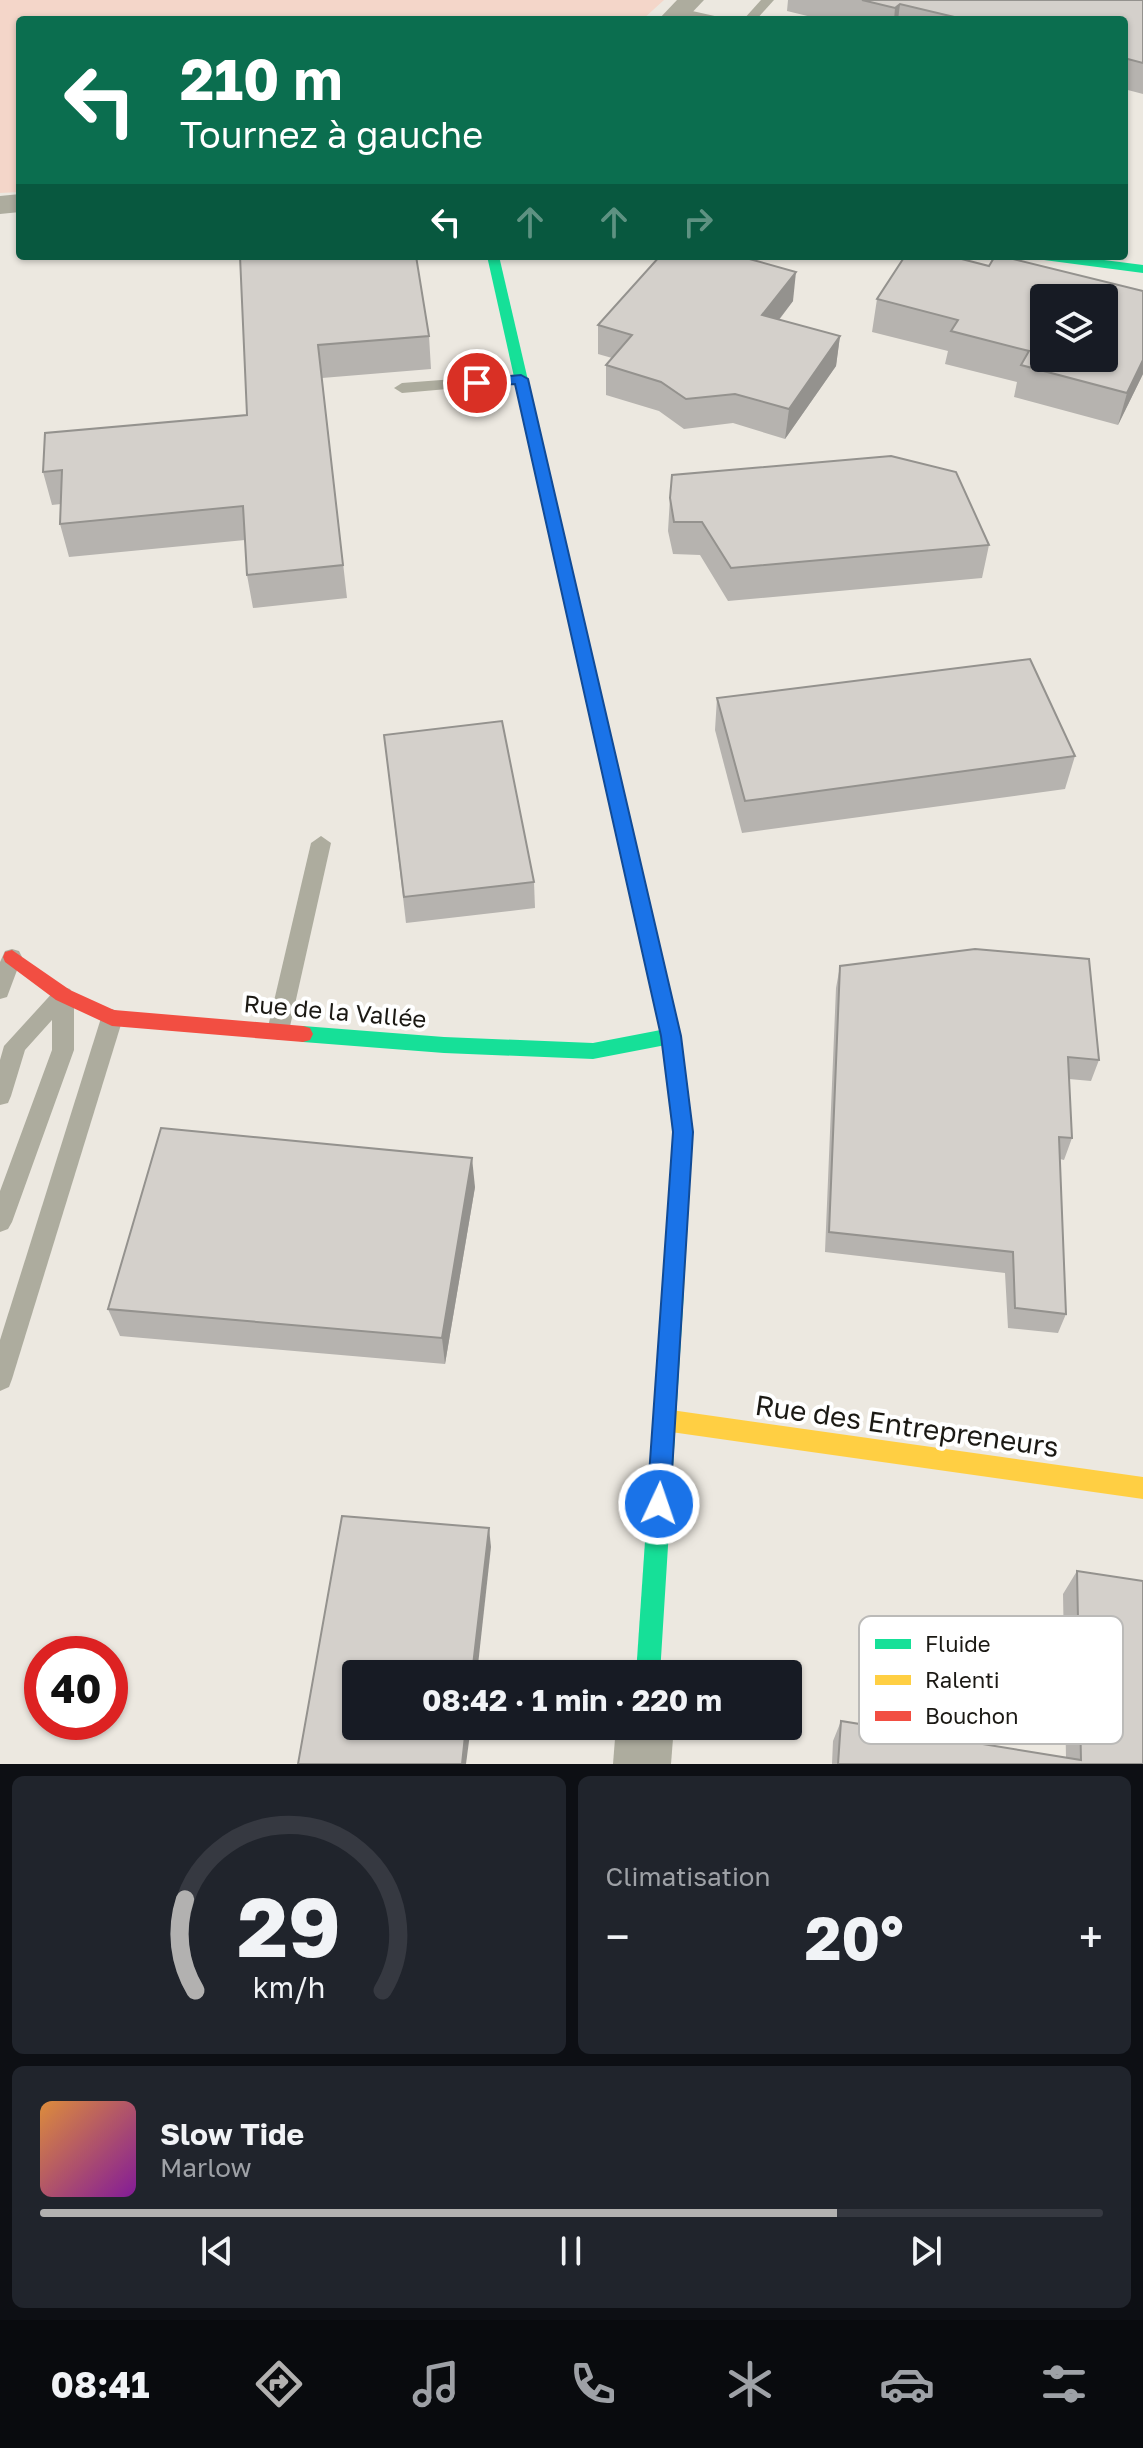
<!DOCTYPE html>
<html lang="fr">
<head>
<meta charset="utf-8">
<style>
	body { margin:0; font-family:"Golos Text",sans-serif; background:#20242c; color:#f1f3f6; height:100vh; display:flex; flex-direction:column; font-size:30px; white-space:nowrap }
	* { box-sizing:border-box; margin:0 }
	p { font-size:26px; color:#9ea1a6 }
	.icon { flex:none; width:44px; height:44px; fill:none; stroke:currentColor; stroke-width:2; stroke-linecap:round; stroke-linejoin:round }
	.map { position:relative; height:1764px; overflow:hidden }
	.drawer { display:flex; flex-direction:column; gap:12px; padding:12px; background:#0d0f14; flex:1 }
	.drawer>* { flex:none }
	.hud { position:absolute; left:16px; top:16px; width:1112px; height:244px; border-radius:8px; box-shadow:0 2px 6px #0004; background:#0b6e4f; color:#fff; overflow:hidden }
	.buttons { position:absolute; left:1030px; top:284px; display:grid; gap:16px }
	.buttons a { display:grid; place-items:center; width:88px; height:88px; border-radius:8px; background:#171b24; box-shadow:0 2px 6px #0004; font-size:40px }
	.speed { position:absolute; left:24px; top:1636px; display:flex; gap:16px; font-size:40px; font-weight:700; text-align:center }
	.speed>* { display:grid; place-content:center; width:104px; height:104px; border-radius:50%; background:#171b24; box-shadow:0 2px 6px #0004; line-height:1 }
	.speed .limit { border:12px solid #d22; background:#fff; color:#111 }
	.pin { position:absolute; display:grid; place-items:center; width:68px; height:68px; color:#fff; margin:-34px; border:4px solid #fff; border-radius:50%; box-shadow:0 2px 8px #0007 }
	.me { position:absolute; width:88px; margin:-44px; rotate:3deg; stroke-linejoin:round; filter:drop-shadow(0 0 6px #0008) }
	.turn { display:flex; align-items:center; gap:28px; height:168px; padding:0 32px; font-size:36px }
	.turn .icon { width:104px; height:104px; stroke-width:2.5 }
	.turn b { display:block; font-size:56px; line-height:68px }
	.lanes { display:flex; align-items:center; height:76px; padding:0 32px; background:#0003; justify-content:center; gap:40px; direction:ltr }
	.lanes .off { opacity:.35 }
	.big { font-size:60px; font-weight:700; line-height:1.1 }
	.drawer .card { flex:1; display:flex; flex-direction:column; justify-content:center; gap:12px; min-width:0; padding:0 28px; border-radius:12px; background:#20242c }
	.drawer .dial { align-items:center; gap:0 }
	.dial svg { height:208px; overflow:visible; fill:none; stroke:#363941; stroke-width:7; stroke-linecap:round; text-anchor:middle }
	.dial text { fill:#f1f3f6; stroke:none }
	.song { display:flex; align-items:center; gap:24px }
	.cover { width:96px; height:96px; border-radius:12px; background:linear-gradient(135deg,hsl(30 70% 55%),hsl(290 70% 35%)) }
	.played { height:8px; border-radius:4px; background:linear-gradient(90deg,#b2b1b0 75%,#363941 75%) }
	.keys { display:flex; justify-content:space-around; direction:ltr }
	.heat { display:flex; justify-content:space-between; align-items:center; font-size:44px; direction:ltr }
	.drawer .tiles { flex:1; display:grid; gap:12px; grid-template-columns:1fr 1fr }
	.card:last-child { grid-column:span 2 }
	.trip { position:absolute; left:342px; top:1660px; width:460px; height:80px; border-radius:8px; background:#171b24; box-shadow:0 2px 6px #0004; font-weight:700; line-height:80px; text-align:center }
	.menu { display:flex; height:128px; justify-content:space-around; align-items:center; background:#090b0e; color:#9ea1a6 }
	.menu .icon { width:56px; height:56px }
	.menu .selected { color:#b2b1b0 }
	.menu b { font-size:36px; color:#f1f3f6 }
	.map>svg:first-child { display:block }
	.green { fill:#f4d6c9 }
	.lines { fill:none; stroke-linecap:round; stroke-linejoin:round }
	.lane { fill:#adac9e; fill-rule:evenodd }
	.street { fill:#adac9e; fill-rule:evenodd }
	.fast { fill:#16e098; fill-rule:evenodd }
	.slow { fill:#ffcf43; fill-rule:evenodd }
	.jam { fill:#f24e42; fill-rule:evenodd }
	.wall { fill:#b6b3af }
	.shaded-wall { fill:#94928e }
	.building { fill:#d4d0cb; stroke:#94928e; stroke-width:2; fill-rule:evenodd }
	.route { fill:#1a73e8; stroke:#114b97; stroke-width:2 }
	.labels { text-anchor:middle; stroke-width:8; stroke-linejoin:round; paint-order:stroke }
	.street-label { font-size:24px; fill:#1b1914; stroke:#fff }
	.near-street-label { font-size:28px; fill:#1b1914; stroke:#fff }
	.key { fill:#fff; stroke:#bbbab8; stroke-width:2 }
	.key-label { font-size:22px; fill:#1b1914 }
</style>
</head>
<body>
<div class="map">
<svg width="1143" height="1764" viewBox="0 0 1143 1764">
	<rect width="100%" height="100%" fill="#ece8e0"/>
	<path class="green" d="M 0,0 L 664,0 L 642,20 L 20,20 L 20,192 L 0,193 Z"/>
	<g class="lines">
		<g class="lane">
			<path d="M 761,0 L 774,0 L 756,20 L 743,20 Z"/>
			<path d="M 679,8 L 719,17 L 721,20 L 699,20 L 675,15 L 675,9 Z"/>
			<path d="M 521,374 L 526,376 L 526,382 L 402,393 L 394,388 L 402,383 Z"/>
			<path d="M 321,836 L 331,843 L 289,1031 L 286,1037 L 278,1040 L 270,1037 L 267,1031 L 311,843 Z"/>
			<path d="M 12,949 L 19,951 L 22,957 L 7,997 L 0,999 L 0,962 L 5,951 Z"/>
			<path d="M 63,987 L 70,989 L 74,995 L 74,1050 L 12,1222 L 8,1229 L 0,1232 L 0,1191 L 52,1050 L 52,1020 L 25,1050 L 11,1096 L 8,1103 L 0,1105 L 0,1060 L 4,1046 L 56,989 Z"/>
			<path d="M 112,1009 L 120,1012 L 123,1018 L 12,1379 L 9,1387 L 0,1391 L 0,1340 L 101,1018 L 104,1012 Z"/>
		</g>
		<g class="street">
			<path d="M 677,0 L 704,0 L 685,20 L 658,20 Z"/>
			<path d="M 20,194 L 20,212 L 0,214 L 0,196 Z"/>
			<path d="M 616,1726 L 674,1726 L 671,1764 L 613,1764 Z"/>
		</g>
		<g class="fast">
			<path d="M 487,256 L 499,256 L 645,882 L 642,887 L 630,887 L 627,882 Z"/>
			<path d="M 1038,256 L 1073,256 L 1143,265 L 1143,273 L 1044,260 Z"/>
			<path d="M 303,1026 L 444,1037 L 593,1043 L 671,1028 L 678,1030 L 681,1036 L 678,1042 L 671,1044 L 593,1059 L 444,1053 L 303,1042 L 296,1040 L 293,1034 L 296,1028 Z"/>
			<path d="M 673,1280 L 681,1283 L 684,1290 L 660,1674 L 636,1674 L 662,1290 L 665,1283 Z"/>
		</g>
		<g class="slow">
			<path d="M 636,875 L 642,877 L 645,882 L 681,1036 L 693,1132 L 684,1290 L 681,1297 L 673,1300 L 665,1297 L 662,1290 L 673,1132 L 661,1036 L 627,882 L 630,877 Z"/>
			<path d="M 664,1409 L 1143,1477 L 1143,1499 L 664,1431 L 656,1428 L 653,1420 L 656,1412 Z"/>
		</g>
		<path class="jam" d="M 12,950 L 70,990 L 114,1010 L 303,1026 L 310,1028 L 313,1034 L 310,1040 L 303,1042 L 112,1026 L 56,1000 L 5,962 L 3,957 L 5,952 Z"/>
	</g>
	<g class="wall">
		<path d="M 788,0 L 1143,0 L 1143,94 L 1124,89 L 1124,20 L 824,20 L 787,11 Z"/>
		<path d="M 240,256 L 429,336 L 431,369 L 322,378 L 347,598 L 253,608 L 247,575 L 245,540 L 69,557 L 60,524 L 61,504 L 52,505 L 43,472 L 247,415 Z"/>
		<path d="M 660,256 L 754,256 L 754,260 L 793,301 L 779,320 L 840,336 L 836,366 L 785,439 L 733,423 L 684,429 L 659,411 L 606,395 L 606,365 L 612,358 L 598,354 L 598,325 Z"/>
		<path d="M 905,256 L 1143,374 L 1118,425 L 1014,397 L 1017,382 L 945,364 L 948,351 L 872,332 L 877,299 Z"/>
		<path d="M 670,498 L 989,545 L 982,578 L 728,601 L 700,555 L 673,554 L 668,531 Z"/>
		<path d="M 717,698 L 1075,756 L 1065,789 L 742,833 L 715,730 Z"/>
		<path d="M 384,735 L 534,882 L 535,908 L 406,923 Z"/>
		<path d="M 840,966 L 1099,1060 L 1091,1081 L 1069,1079 L 1072,1138 L 1064,1160 L 1060,1159 L 1066,1314 L 1058,1333 L 1008,1328 L 1005,1273 L 825,1252 L 836,988 Z"/>
		<path d="M 475,1187 L 445,1364 L 120,1336 L 108,1309 Z"/>
		<path d="M 1077,1571 L 1143,1764 L 832,1764 L 833,1741 L 841,1721 L 1066,1758 L 1063,1594 Z"/>
	</g>
	<g class="shaded-wall">
		<path d="M 900,4 L 898,20 L 894,20 L 895,8 Z"/>
		<path d="M 796,272 L 793,301 L 760,344 L 762,315 Z"/>
		<path d="M 840,336 L 836,366 L 785,439 L 789,409 Z"/>
		<path d="M 1143,360 L 1143,374 L 1118,425 L 1127,393 Z"/>
		<path d="M 472,1158 L 475,1187 L 445,1364 L 442,1338 Z"/>
		<path d="M 489,1528 L 491,1547 L 477,1674 L 472,1674 Z"/>
		<path d="M 466,1726 L 471,1726 L 466,1764 L 462,1764 Z"/>
	</g>
	<g class="building">
		<path d="M 862,0 L 1143,0 L 1143,63 L 1124,58 L 1124,20 L 967,20 L 900,4 L 895,8 Z"/>
		<path d="M 240,256 L 416,256 L 429,336 L 318,345 L 343,565 L 247,575 L 243,506 L 60,524 L 62,470 L 43,472 L 45,433 L 247,415 Z"/>
		<path d="M 660,256 L 747,256 L 746,258 L 796,272 L 762,315 L 840,336 L 789,409 L 735,394 L 686,399 L 661,382 L 606,365 L 632,335 L 598,325 Z"/>
		<path d="M 905,256 L 950,256 L 989,266 L 995,256 L 1001,256 L 1143,291 L 1143,360 L 1127,393 L 1021,365 L 1029,351 L 951,331 L 958,320 L 877,299 ZM 1044,298 L 1104,298 L 1104,358 L 1044,358 Z"/>
		<path d="M 891,456 L 956,472 L 989,545 L 731,568 L 702,522 L 674,522 L 670,498 L 672,475 Z"/>
		<path d="M 1030,659 L 1075,756 L 745,801 L 717,698 Z"/>
		<path d="M 502,721 L 534,882 L 404,897 L 384,735 Z"/>
		<path d="M 975,949 L 1089,959 L 1099,1060 L 1068,1057 L 1072,1138 L 1059,1137 L 1066,1314 L 1015,1308 L 1013,1252 L 829,1232 L 840,966 Z"/>
		<path d="M 161,1128 L 472,1158 L 442,1338 L 108,1309 Z"/>
		<path d="M 342,1516 L 489,1528 L 472,1674 L 356,1674 L 356,1726 L 466,1726 L 462,1764 L 298,1764 Z"/>
		<path d="M 1077,1571 L 1143,1581 L 1143,1764 L 838,1764 L 841,1721 L 1081,1760 Z"/>
	</g>
	<path class="route" d="M 521,375 L 528,379 L 681,1036 L 693,1132 L 670,1504 L 667,1512 L 659,1515 L 651,1512 L 647,1504 L 673,1132 L 661,1036 L 515,384 L 477,387 L 470,383 L 477,379 Z"/>
	<g class="labels">
		<g class="street-label">
			<text transform="translate(335 1012) rotate(5)" y="8">Rue de la Vallée</text>
		</g>
		<g class="near-street-label">
			<text transform="translate(907 1426) rotate(8)" y="10">Rue des Entrepreneurs</text>
		</g>
	</g>
	<rect x="859" y="1616" width="264" height="128" rx="12" class="key"/>
	<rect x="875" y="1639" width="36" height="10" fill="#16e098"/>
	<rect x="875" y="1675" width="36" height="10" fill="#ffcf43"/>
	<rect x="875" y="1711" width="36" height="10" fill="#f24e42"/>
	<g class="key-label">
		<text x="925" y="1652">Fluide</text>
		<text x="925" y="1688">Ralenti</text>
		<text x="925" y="1724">Bouchon</text>
	</g>
</svg>
<div class="buttons">
<a><svg class="icon" aria-label="layers" viewBox="0 0 24 24"><path d="M12 4l9 5-9 5-9-5zM3 14l9 5 9-5"/></svg></a>
</div>
<div class="speed"><div class="limit">40</div></div>
<div class="pin" style="left:477px;top:383px;background:#d93025"><svg class="icon" aria-label="arrive" viewBox="0 0 24 24"><path d="M6 21V4h12l-3 4 3 4H6"/></svg></div>
<svg class="me" style="left:659px;top:1504px" viewBox="-20 -20 40 40"><circle r="17" fill="#1a73e8" stroke="#fff" stroke-width="3"/><path d="M0-11L8 9 0 5-8 9z" fill="#fff"/></svg>
<div class="trip">08:42 · 1 min · 220 m</div>
<div class="hud">
<div class="turn"><svg class="icon" aria-label="left" viewBox="0 0 24 24"><path d="M17 20v-9H6M10 6l-5 5 5 5"/></svg><div><b>210 m</b>Tournez à gauche</div></div>
<div class="lanes"><svg class="icon" aria-label="left" viewBox="0 0 24 24"><path d="M17 20v-9H6M10 6l-5 5 5 5"/></svg><svg class="icon off" aria-label="ahead" viewBox="0 0 24 24"><path d="M12 20V5M6 11l6-6 6 6"/></svg><svg class="icon off" aria-label="ahead" viewBox="0 0 24 24"><path d="M12 20V5M6 11l6-6 6 6"/></svg><svg class="icon off" aria-label="right" viewBox="0 0 24 24"><path d="M7 20v-9h11M14 6l5 5-5 5"/></svg></div>
</div>
</div>
<section class="drawer">
<div class="tiles">
<div class="card dial"><svg viewBox="0 0 100 80">
<path d="M14 69A42 42 0 1 1 86 69"/>
<path d="M14 69A42 42 0 0 1 10 34" stroke="#b2b1b0"/>
<text x="50" y="56" font-size="32" font-weight="700">29</text>
<text x="50" y="72" font-size="11">km/h</text>
</svg></div>
<div class="card"><p>Climatisation</p>
<div class="heat"><a>−</a><b class="big">20°</b><a>+</a></div>
</div>
<div class="card">
<div class="song"><i class="cover"></i><div><b>Slow Tide</b><p>Marlow</p></div></div>
<div class="played"></div>
<div class="keys"><svg class="icon" aria-label="previous" viewBox="0 0 24 24"><path d="M18 5L8 12l10 7zM5 5v14"/></svg><svg class="icon" aria-label="pause" viewBox="0 0 24 24"><path d="M8 5v14M16 5v14"/></svg><svg class="icon" aria-label="next" viewBox="0 0 24 24"><path d="M6 5l10 7-10 7zM19 5v14"/></svg></div>
</div>
</div>
</section>
<nav class="menu">
<b>08:41</b>
<svg class="icon selected" aria-label="directions" viewBox="0 0 24 24"><path d="M12 3l9 9-9 9-9-9zM9 14v-3h6M13 9l2 2-2 2"/></svg>
<svg class="icon" aria-label="music" viewBox="0 0 24 24"><path d="M9 18V5l10-2v13"/><circle cx="6" cy="18" r="3"/><circle cx="16" cy="16" r="3"/></svg>
<svg class="icon" aria-label="phone" viewBox="0 0 24 24"><path d="M5 4h4l2 5-3 2q2 4 5 5l2-3 5 2v4C11 20 4 13 5 4z"/></svg>
<svg class="icon" aria-label="climate" viewBox="0 0 24 24"><path d="M12 3v18M4 7l16 10M4 17L20 7"/></svg>
<svg class="icon" aria-label="car" viewBox="0 0 24 24"><path d="M5 17H2v-5l4-1 3-4h7l3 4 3 1v5h-3M9 17h6M6 11h13"/><circle cx="7" cy="17" r="2"/><circle cx="17" cy="17" r="2"/></svg>
<svg class="icon" aria-label="filters" viewBox="0 0 24 24"><path d="M4 7h16M4 17h16"/><circle cx="9" cy="7" r="2"/><circle cx="15" cy="17" r="2"/></svg>
</nav>
</body>
</html>
